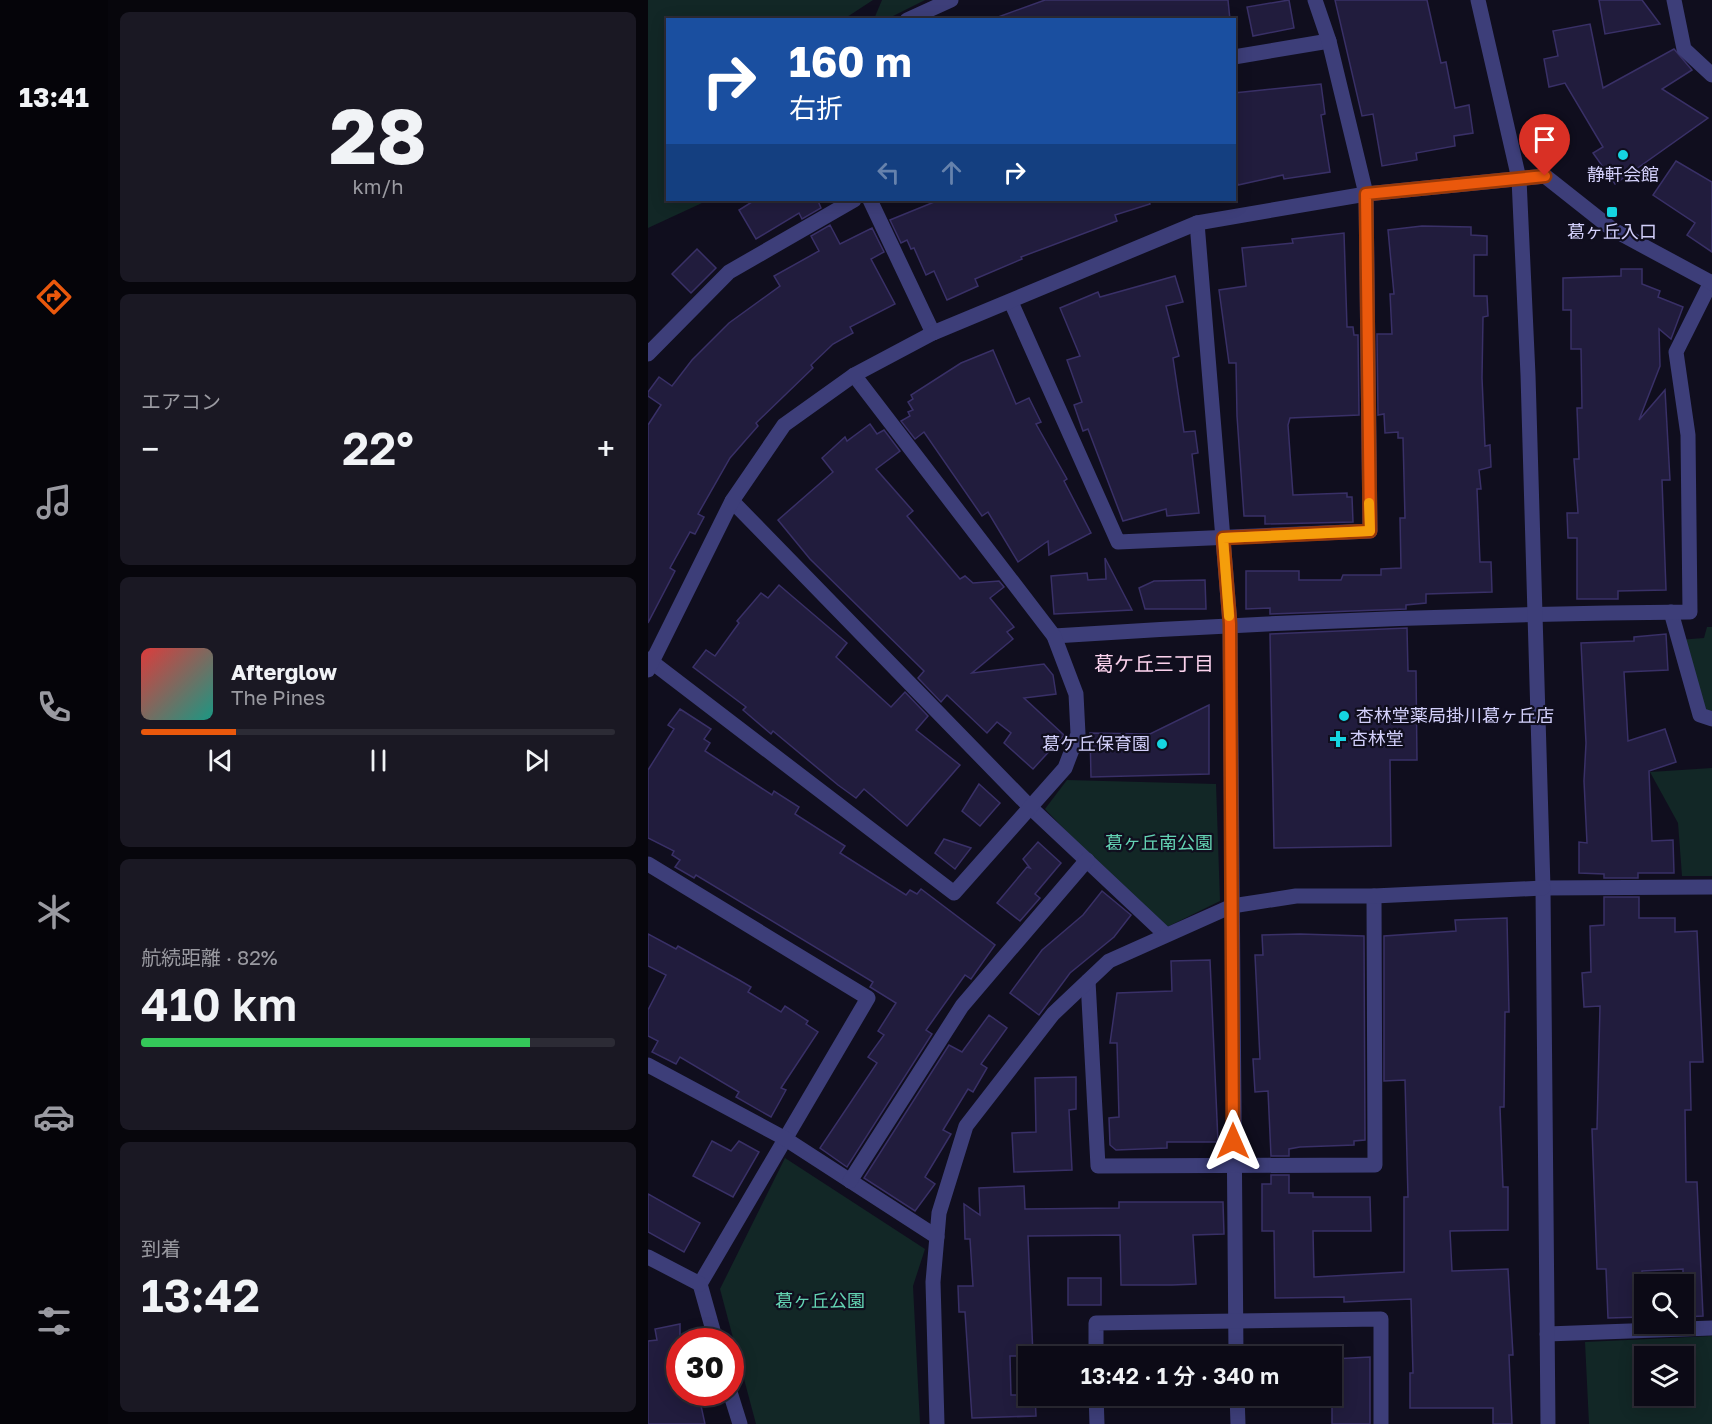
<!DOCTYPE html>
<html lang="ja">
<head>
<meta charset="utf-8">
<style>
	body { margin:0; font-family:"Golos Text","Noto Sans JP",sans-serif; background:#1a1823; color:#f1f3f6; height:100vh; display:flex; flex-direction:column; font-size:22px; white-space:nowrap }
	* { box-sizing:border-box; margin:0 }
	p { font-size:20px; color:#9a9aa1 }
	.icon { flex:none; width:33px; height:33px; fill:none; stroke:currentColor; stroke-width:2; stroke-linecap:round; stroke-linejoin:round }
	.map { position:relative; flex:1; overflow:hidden }
	.sheet { display:flex; flex-direction:column; gap:12px; padding:12px; background:#07060c; width:540px }
	.sheet>* { flex:none }
	.guide { position:absolute; left:18px; top:18px; width:570px; height:183px; border-radius:0px; box-shadow:0 3px 15px #0003,0 0 0 2px #2c2b35; background:#1a4fa0; color:#fff; overflow:hidden }
	.buttons { position:absolute; left:986px; top:1274px; display:grid; gap:12px }
	.buttons a { display:grid; place-items:center; width:60px; height:60px; border-radius:0px; background:#0c0a16; box-shadow:0 3px 15px #0003,0 0 0 2px #2c2b35; font-size:30px }
	.speed { position:absolute; left:18px; top:1328px; display:flex; gap:12px; font-size:30px; font-weight:700; text-align:center }
	.speed>* { display:grid; place-content:center; width:78px; height:78px; border-radius:50%; background:#0c0a16; box-shadow:0 3px 15px #0003,0 0 0 2px #2c2b35; line-height:1 }
	.speed .limit { border:9px solid #d22; background:#fff; color:#111 }
	.pin { position:absolute; display:grid; place-items:center; width:51px; height:51px; color:#fff; margin:-62px -26px; border-radius:50% 50% 50% 0; rotate:-45deg; box-shadow:0 0 6px #0007 }
	.pin .icon { rotate:45deg }
	.me { position:absolute; width:66px; margin:-33px; rotate:0deg; stroke-linejoin:round; filter:drop-shadow(0 0 4px #0008) }
	.turn { display:flex; align-items:center; gap:21px; height:126px; padding:0 24px; font-size:27px }
	.turn .icon { width:78px; height:78px; stroke-width:2.5 }
	.turn b { display:block; font-size:42px; line-height:51px }
	.lanes { display:flex; align-items:center; height:57px; padding:0 24px; background:#0003; justify-content:center; gap:30px; direction:ltr }
	.lanes .off { opacity:.35 }
	.big { font-size:45px; font-weight:600; line-height:1.1 }
	.sheet .tile { flex:1; display:flex; flex-direction:column; justify-content:center; gap:9px; min-width:0; padding:0 21px; border-radius:9px; background:#1a1823 }
	.sheet .dial { align-items:center; gap:0 }
	.dial b { font-size:78px; line-height:1 }
	.song { display:flex; align-items:center; gap:18px }
	.cover { width:72px; height:72px; border-radius:9px; background:linear-gradient(135deg,hsl(0 70% 55%),hsl(170 70% 35%)) }
	.played { height:6px; border-radius:3px; background:linear-gradient(90deg,#ea580c 20%,#2c2b35 20%) }
	.keys { display:flex; justify-content:space-around; direction:ltr }
	.heat { display:flex; justify-content:space-between; align-items:center; font-size:33px; direction:ltr }
	.charge { height:9px; border-radius:4px; background:linear-gradient(90deg,#34c759 82%,#2c2b35 0) }
	.trip { position:absolute; left:370px; top:1346px; width:324px; height:60px; border-radius:0px; background:#0c0a16; box-shadow:0 3px 15px #0003,0 0 0 2px #2c2b35; font-weight:600; line-height:60px; text-align:center }
	main { display:flex; flex:1; min-height:0 }
	.menu { display:flex; flex-direction:column; width:108px; justify-content:space-around; align-items:center; background:#050409; color:#9a9aa1 }
	.menu .icon { width:42px; height:42px }
	.menu .active { color:#ea580c }
	.menu b { font-size:27px; color:#f1f3f6 }
	.map>svg:first-child { display:block }
	.green { fill:#122726; fill-rule:evenodd }
	.building { fill:#211c3d; stroke:#393067; stroke-width:1.5 }
	.lines { fill:none; stroke-linecap:round; stroke-linejoin:round }
	.minor { stroke:#3d3e79; stroke-width:15 }
	.tertiary { stroke:#3d3e79; stroke-width:15 }
	.route-casing { stroke:#983908; stroke-width:15 }
	.route { stroke:#ea580c; stroke-width:10 }
	.slow { stroke:#f59e0b; stroke-width:10 }
	.poi-dot { fill:#15d5e1; stroke:#100e1e; stroke-width:2 }
	.labels { text-anchor:middle; stroke-width:4.5; stroke-linejoin:round; paint-order:stroke }
	.poi-label { font-size:18px; fill:#d3d0fb; stroke:#100e1e }
	.park-label { font-size:18px; fill:#63d3b3; stroke:#100e1e }
	.neighbourhood-label { font-size:20px; fill:#fbd2ed; stroke:#100e1e }
</style>
</head>
<body>
<main>
<nav class="menu">
<b>13:41</b>
<svg class="icon active" aria-label="directions" viewBox="0 0 24 24"><path d="M12 3l9 9-9 9-9-9zM9 14v-3h6M13 9l2 2-2 2"/></svg>
<svg class="icon" aria-label="music" viewBox="0 0 24 24"><path d="M9 18V5l10-2v13"/><circle cx="6" cy="18" r="3"/><circle cx="16" cy="16" r="3"/></svg>
<svg class="icon" aria-label="phone" viewBox="0 0 24 24"><path d="M5 4h4l2 5-3 2q2 4 5 5l2-3 5 2v4C11 20 4 13 5 4z"/></svg>
<svg class="icon" aria-label="climate" viewBox="0 0 24 24"><path d="M12 3v18M4 7l16 10M4 17L20 7"/></svg>
<svg class="icon" aria-label="car" viewBox="0 0 24 24"><path d="M5 17H2v-5l4-1 3-4h7l3 4 3 1v5h-3M9 17h6M6 11h13"/><circle cx="7" cy="17" r="2"/><circle cx="17" cy="17" r="2"/></svg>
<svg class="icon" aria-label="filters" viewBox="0 0 24 24"><path d="M4 7h16M4 17h16"/><circle cx="9" cy="7" r="2"/><circle cx="15" cy="17" r="2"/></svg>
</nav>
<section class="sheet">
<div class="tile dial"><b>28</b><p>km/h</p></div>
<div class="tile"><p>エアコン</p>
<div class="heat"><a>−</a><b class="big">22°</b><a>+</a></div>
</div>
<div class="tile">
<div class="song"><i class="cover"></i><div><b>Afterglow</b><p>The Pines</p></div></div>
<div class="played"></div>
<div class="keys"><svg class="icon" aria-label="previous" viewBox="0 0 24 24"><path d="M18 5L8 12l10 7zM5 5v14"/></svg><svg class="icon" aria-label="pause" viewBox="0 0 24 24"><path d="M8 5v14M16 5v14"/></svg><svg class="icon" aria-label="next" viewBox="0 0 24 24"><path d="M6 5l10 7-10 7zM19 5v14"/></svg></div>
</div>
<div class="tile"><p>航続距離 · 82%</p><b class="big">410 km</b><div class="charge"></div></div>
<div class="tile"><p>到着</p><b class="big">13:42</b></div>
</section>
<div class="map">
<svg width="1064" height="1424" viewBox="0 0 1064 1424">
	<rect width="100%" height="100%" fill="#100e1e"/>
	<g class="green">
		<path d="M 0,0 L 225,0 L 196,19 L 20,20 L 20,200 L 55,200 L 54,203 L 0,228 Z"/>
		<path d="M 234,0 L 277,0 L 239,19 L 226,19 Z"/>
		<path d="M 1059,627 L 1064,627 L 1064,713 L 1047,715 L 1030,640 L 1056,638 Z"/>
		<path d="M 1064,768 L 1064,876 L 1034,876 L 1030,823 L 1002,772 Z"/>
		<path d="M 419,780 L 568,784 L 572,901 L 513,930 L 397,809 Z"/>
		<path d="M 137,1158 L 277,1249 L 265,1286 L 272,1424 L 108,1424 L 72,1289 Z"/>
		<path d="M 1064,1336 L 1064,1424 L 941,1424 L 937,1342 ZM 996,1356 L 1035,1356 L 1035,1395 L 996,1395 Z"/>
	</g>
	<g class="building">
		<path d="M 397,0 L 580,0 L 582,20 L 350,20 L 350,17 Z"/>
		<path d="M 641,0 L 646,28 L 605,36 L 599,7 Z"/>
		<path d="M 687,0 L 779,0 L 793,63 L 798,62 L 807,108 L 821,105 L 825,133 L 806,136 L 807,146 L 768,153 L 769,160 L 734,166 L 725,114 L 714,116 Z"/>
		<path d="M 951,0 L 994,0 L 1012,24 L 957,34 Z"/>
		<path d="M 942,24 L 955,88 L 1026,49 L 1044,70 L 1014,89 L 1060,118 L 967,184 L 945,153 L 955,147 L 917,83 L 901,87 L 896,59 L 910,56 L 905,31 Z"/>
		<path d="M 673,84 L 677,114 L 673,115 L 682,172 L 636,179 L 635,175 L 590,185 L 586,170 L 586,93 Z"/>
		<path d="M 1028,161 L 1064,182 L 1064,252 L 1039,235 L 1047,223 L 1005,195 Z"/>
		<path d="M 107,200 L 173,200 L 170,201 L 173,208 L 154,219 L 151,213 L 108,239 L 91,210 Z"/>
		<path d="M 291,200 L 501,200 L 502,204 L 467,215 L 469,221 L 373,257 L 374,259 L 327,279 L 330,286 L 299,300 L 286,271 L 278,275 L 266,248 L 263,249 L 259,240 L 253,243 L 242,220 Z"/>
		<path d="M 182,225 L 192,244 L 224,228 L 236,252 L 223,259 L 247,304 L 202,327 L 205,333 L 185,344 L 163,365 L 165,368 L 108,423 L 110,426 L 82,458 L 50,514 L 56,517 L 47,534 L 42,532 L 22,568 L 27,571 L 0,623 L 0,425 L 13,405 L 0,396 L 0,392 L 11,377 L 24,386 L 44,360 L 81,323 L 132,286 L 126,276 L 171,251 L 163,236 Z"/>
		<path d="M 774,226 L 823,227 L 823,235 L 839,236 L 839,255 L 826,255 L 826,296 L 839,296 L 840,316 L 835,317 L 834,378 L 837,446 L 842,445 L 843,467 L 831,470 L 833,489 L 829,489 L 832,562 L 843,562 L 844,592 L 778,594 L 778,603 L 758,605 L 758,609 L 622,614 L 622,608 L 598,609 L 598,571 L 651,571 L 651,580 L 693,580 L 695,575 L 733,575 L 733,569 L 753,568 L 752,518 L 757,518 L 755,438 L 750,438 L 750,432 L 737,433 L 736,414 L 730,415 L 729,334 L 744,334 L 742,294 L 746,294 L 740,230 Z"/>
		<path d="M 696,233 L 699,327 L 705,327 L 706,335 L 710,335 L 711,415 L 642,418 L 640,425 L 645,495 L 699,493 L 699,497 L 704,497 L 705,522 L 617,524 L 617,516 L 596,516 L 589,416 L 588,363 L 581,363 L 571,290 L 598,286 L 594,248 L 645,243 L 644,239 Z"/>
		<path d="M 49,249 L 68,268 L 43,293 L 24,274 Z"/>
		<path d="M 973,269 L 994,269 L 994,284 L 1012,291 L 1010,297 L 1035,307 L 1023,339 L 1011,329 L 1012,366 L 991,420 L 1017,390 L 1022,480 L 1014,480 L 1018,590 L 970,591 L 970,599 L 929,599 L 929,538 L 920,538 L 919,513 L 930,513 L 926,459 L 931,459 L 929,408 L 934,408 L 933,349 L 923,349 L 923,310 L 915,310 L 915,278 L 973,276 Z"/>
		<path d="M 527,276 L 535,302 L 518,306 L 531,356 L 525,358 L 536,432 L 547,431 L 550,453 L 544,454 L 551,513 L 519,516 L 518,509 L 475,521 L 440,429 L 435,431 L 426,405 L 434,402 L 419,360 L 432,356 L 412,308 L 450,292 L 452,297 Z"/>
		<path d="M 345,350 L 368,404 L 381,398 L 393,422 L 388,424 L 419,479 L 416,481 L 443,533 L 401,555 L 400,541 L 370,562 L 340,512 L 334,516 L 276,432 L 267,439 L 253,421 L 262,416 L 260,412 L 265,410 L 260,402 L 265,399 L 263,395 L 313,363 Z"/>
		<path d="M 222,424 L 229,434 L 236,430 L 252,451 L 228,469 L 265,511 L 259,516 L 312,579 L 317,576 L 325,583 L 351,581 L 356,587 L 342,598 L 366,627 L 359,632 L 365,639 L 324,673 L 396,664 L 405,675 L 408,694 L 376,698 L 416,735 L 385,769 L 356,743 L 363,733 L 349,722 L 339,733 L 299,695 L 293,702 L 270,678 L 276,671 L 162,559 L 130,520 L 185,472 L 174,458 L 197,437 L 199,441 Z"/>
		<path d="M 457,558 L 484,610 L 406,614 L 403,576 L 439,573 L 440,580 L 458,579 Z"/>
		<path d="M 557,580 L 558,609 L 497,609 L 491,588 L 506,581 Z"/>
		<path d="M 131,585 L 199,643 L 188,657 L 243,707 L 257,692 L 280,716 L 268,730 L 312,765 L 259,826 L 216,789 L 208,798 L 190,785 L 125,731 L 123,734 L 95,710 L 98,707 L 45,667 L 58,650 L 67,656 L 91,623 L 89,621 L 113,593 L 120,598 Z"/>
		<path d="M 759,628 L 760,671 L 768,671 L 769,760 L 742,760 L 743,846 L 626,848 L 622,634 Z"/>
		<path d="M 1018,634 L 1020,670 L 976,672 L 980,741 L 1017,729 L 1028,762 L 1001,771 L 1004,841 L 1025,840 L 1026,873 L 990,873 L 990,878 L 956,878 L 956,874 L 931,873 L 931,842 L 939,843 L 936,781 L 938,743 L 933,643 L 986,641 L 986,637 Z"/>
		<path d="M 561,705 L 561,774 L 443,777 L 442,733 L 502,734 Z"/>
		<path d="M 32,709 L 63,729 L 56,739 L 62,743 L 57,751 L 124,795 L 126,791 L 151,807 L 147,814 L 197,846 L 192,853 L 258,895 L 262,890 L 269,894 L 273,889 L 347,945 L 323,979 L 317,975 L 278,1030 L 284,1034 L 199,1167 L 172,1148 L 229,1063 L 220,1057 L 236,1035 L 230,1031 L 248,1003 L 222,987 L 225,982 L 48,875 L 46,878 L 27,867 L 32,860 L 24,855 L 26,851 L 0,838 L 0,770 L 26,729 L 20,725 Z"/>
		<path d="M 331,784 L 352,803 L 332,826 L 314,811 Z"/>
		<path d="M 296,839 L 323,848 L 307,869 L 287,853 Z"/>
		<path d="M 390,842 L 413,863 L 387,894 L 392,898 L 372,921 L 349,903 L 379,867 L 382,868 L 375,859 Z"/>
		<path d="M 454,891 L 483,915 L 466,937 L 422,973 L 391,1015 L 362,993 L 394,950 L 435,915 Z"/>
		<path d="M 956,897 L 991,897 L 991,918 L 1027,918 L 1027,932 L 1049,931 L 1055,1062 L 1042,1062 L 1043,1110 L 1037,1110 L 1038,1182 L 1049,1182 L 1055,1316 L 1035,1317 L 1035,1269 L 994,1271 L 995,1317 L 960,1318 L 958,1269 L 949,1269 L 944,1129 L 949,1129 L 952,1006 L 936,1007 L 934,973 L 943,972 L 942,926 L 956,925 Z"/>
		<path d="M 859,918 L 861,1012 L 857,1012 L 856,1107 L 852,1107 L 855,1187 L 860,1187 L 860,1230 L 802,1231 L 804,1271 L 860,1269 L 865,1355 L 861,1355 L 864,1424 L 845,1424 L 845,1408 L 762,1408 L 762,1373 L 765,1373 L 763,1299 L 696,1302 L 696,1297 L 627,1298 L 626,1231 L 614,1231 L 614,1184 L 623,1184 L 623,1175 L 641,1175 L 641,1193 L 665,1193 L 665,1197 L 722,1197 L 723,1231 L 665,1231 L 666,1277 L 756,1272 L 756,1197 L 760,1197 L 757,1080 L 736,1081 L 736,936 L 808,931 L 807,920 Z"/>
		<path d="M 0,934 L 28,949 L 30,946 L 91,980 L 103,987 L 100,992 L 133,1012 L 137,1006 L 160,1021 L 158,1024 L 170,1032 L 133,1088 L 138,1090 L 123,1117 L 88,1097 L 91,1092 L 32,1057 L 28,1064 L 4,1052 L 10,1041 L 0,1036 L 0,1010 L 18,975 L 0,966 Z"/>
		<path d="M 652,934 L 716,936 L 717,1140 L 706,1141 L 706,1145 L 652,1147 L 641,1149 L 641,1156 L 623,1156 L 620,1091 L 607,1092 L 605,1059 L 612,1059 L 607,955 L 615,955 L 614,935 Z"/>
		<path d="M 562,960 L 570,1142 L 519,1142 L 519,1148 L 468,1150 L 462,1145 L 461,1118 L 471,1117 L 469,1043 L 462,1043 L 469,993 L 524,991 L 523,961 Z"/>
		<path d="M 341,1015 L 359,1028 L 333,1064 L 339,1068 L 325,1092 L 320,1089 L 295,1130 L 303,1134 L 277,1177 L 287,1184 L 267,1211 L 216,1178 L 301,1045 L 314,1052 Z"/>
		<path d="M 428,1077 L 428,1109 L 421,1110 L 424,1170 L 366,1172 L 364,1133 L 388,1132 L 387,1078 Z"/>
		<path d="M 64,1141 L 83,1151 L 91,1141 L 111,1152 L 85,1197 L 45,1176 Z"/>
		<path d="M 376,1186 L 377,1209 L 471,1208 L 471,1202 L 575,1202 L 576,1234 L 545,1235 L 548,1284 L 524,1285 L 473,1285 L 472,1235 L 380,1236 L 385,1356 L 362,1356 L 363,1395 L 387,1395 L 388,1416 L 324,1418 L 317,1312 L 311,1312 L 310,1286 L 325,1286 L 322,1239 L 317,1239 L 316,1204 L 332,1215 L 331,1188 Z"/>
		<path d="M 0,1194 L 52,1223 L 36,1252 L 0,1232 Z"/>
		<rect x="420" y="1278" width="33" height="27"/>
		<path d="M 32,1324 L 32,1392 L 50,1392 L 57,1424 L 0,1424 L 0,1341 L 9,1340 L 7,1329 Z"/>
		<path d="M 722,1357 L 722,1424 L 684,1424 L 684,1359 Z"/>
	</g>
	<g class="lines">
		<g class="minor">
			<path d="M 1026,0 L 1036,49 L 1064,75"/>
			<path d="M 259,20 L 303,0"/>
			<path d="M 586,57 L 681,41"/>
			<path d="M 222,200 L 285,333"/>
			<path d="M 549,223 L 582,624 L 588,1356"/>
			<path d="M 363,302 L 470,542 L 722,531 L 718,194 L 681,41 L 667,0"/>
			<path d="M 0,354 L 81,272 L 206,200"/>
			<path d="M 84,501 L 382,807 L 517,934"/>
			<path d="M 1023,612 L 1052,715 L 1064,719"/>
			<path d="M 406,636 C 618,622 829,614 1042,612 L 1040,435 L 1028,352 L 1063,282"/>
			<path d="M 0,659 L 306,893 L 417,768 L 430,734 L 428,694 L 406,636 L 206,375"/>
			<path d="M 0,864 L 220,998 L 52,1284 L 68,1341"/>
			<path d="M 895,888 L 1064,887"/>
			<path d="M 440,981 L 450,1166 L 727,1165 L 726,896"/>
			<path d="M 0,1065 L 136,1138 L 289,1237"/>
			<path d="M 202,1181 L 314,1006 L 439,860"/>
			<path d="M 0,1257 L 52,1284"/>
			<path d="M 899,1334 L 1064,1328"/>
			<path d="M 448,1356 L 448,1323 L 733,1319 L 733,1424"/>
			<path d="M 82,1392 L 92,1424"/>
			<path d="M 448,1395 L 449,1424"/>
			<path d="M 589,1395 L 590,1424"/>
		</g>
		<g class="tertiary">
			<path d="M 830,0 L 871,179 L 880,375 L 895,888 L 900,1424"/>
			<path d="M 0,670 L 84,501 L 136,425 L 206,375 L 285,333 L 549,223 L 718,194 L 897,176 L 964,229 L 1064,283"/>
			<path d="M 289,1424 L 285,1282 L 291,1213 L 318,1126 L 405,1014 L 461,961 L 584,906 L 648,896 L 726,896 L 895,888"/>
		</g>
	</g>
	<g class="lines">
		<g class="route-casing">
			<path id="route" d="M 585,1141 L 582,624 L 575,538 L 722,531 L 718,194 L 897,176"/>
		</g>
		<use href="#route" class="route"/>
		<path class="slow" d="M 581,616 L 575,538 L 722,531 L 721,503"/>
	</g>
	<g class="poi-dot">
		<circle cx="975" cy="155" r="6"/>
		<rect x="958" y="206" width="12" height="12" rx="3"/>
		<circle cx="696" cy="716" r="6"/>
		<path d="M687 730h6v6h6v6h-6v6h-6v-6h-6v-6h6z"/>
		<circle cx="514" cy="744" r="6"/>
	</g>
	<g class="labels">
		<g class="poi-label">
			<text x="975" y="181">静軒会館</text>
			<text x="964" y="238">葛ヶ丘入口</text>
			<text x="708" y="722" text-anchor="start">杏林堂薬局掛川葛ヶ丘店</text>
			<text x="702" y="745" text-anchor="start">杏林堂</text>
			<text x="502" y="750" text-anchor="end">葛ケ丘保育園</text>
		</g>
		<g class="park-label">
			<text x="511" y="849">葛ヶ丘南公園</text>
			<text x="172" y="1307">葛ヶ丘公園</text>
		</g>
		<g class="neighbourhood-label">
			<text x="506" y="671">葛ケ丘三丁目</text>
		</g>
	</g>
</svg>
<div class="buttons">
<a><svg class="icon" aria-label="search" viewBox="0 0 24 24"><circle cx="10" cy="10" r="6"/><path d="M15 15l6 6"/></svg></a>
<a><svg class="icon" aria-label="layers" viewBox="0 0 24 24"><path d="M12 4l9 5-9 5-9-5zM3 14l9 5 9-5"/></svg></a>
</div>
<div class="speed"><div class="limit">30</div></div>
<div class="pin" style="left:897px;top:176px;background:#d93025"><svg class="icon" aria-label="arrive" viewBox="0 0 24 24"><path d="M6 21V4h12l-3 4 3 4H6"/></svg></div>
<svg class="me" style="left:585px;top:1141px" viewBox="-20 -20 40 40"><path d="M0-17L14 15 0 8-14 15z" fill="#ea580c" stroke="#fff" stroke-width="4"/></svg>
<div class="trip">13:42 · 1 分 · 340 m</div>
<div class="guide">
<div class="turn"><svg class="icon" aria-label="right" viewBox="0 0 24 24"><path d="M7 20v-9h11M14 6l5 5-5 5"/></svg><div><b>160 m</b>右折</div></div>
<div class="lanes"><svg class="icon off" aria-label="left" viewBox="0 0 24 24"><path d="M17 20v-9H6M10 6l-5 5 5 5"/></svg><svg class="icon off" aria-label="ahead" viewBox="0 0 24 24"><path d="M12 20V5M6 11l6-6 6 6"/></svg><svg class="icon" aria-label="right" viewBox="0 0 24 24"><path d="M7 20v-9h11M14 6l5 5-5 5"/></svg></div>
</div>
</div>
</main>
</body>
</html>
